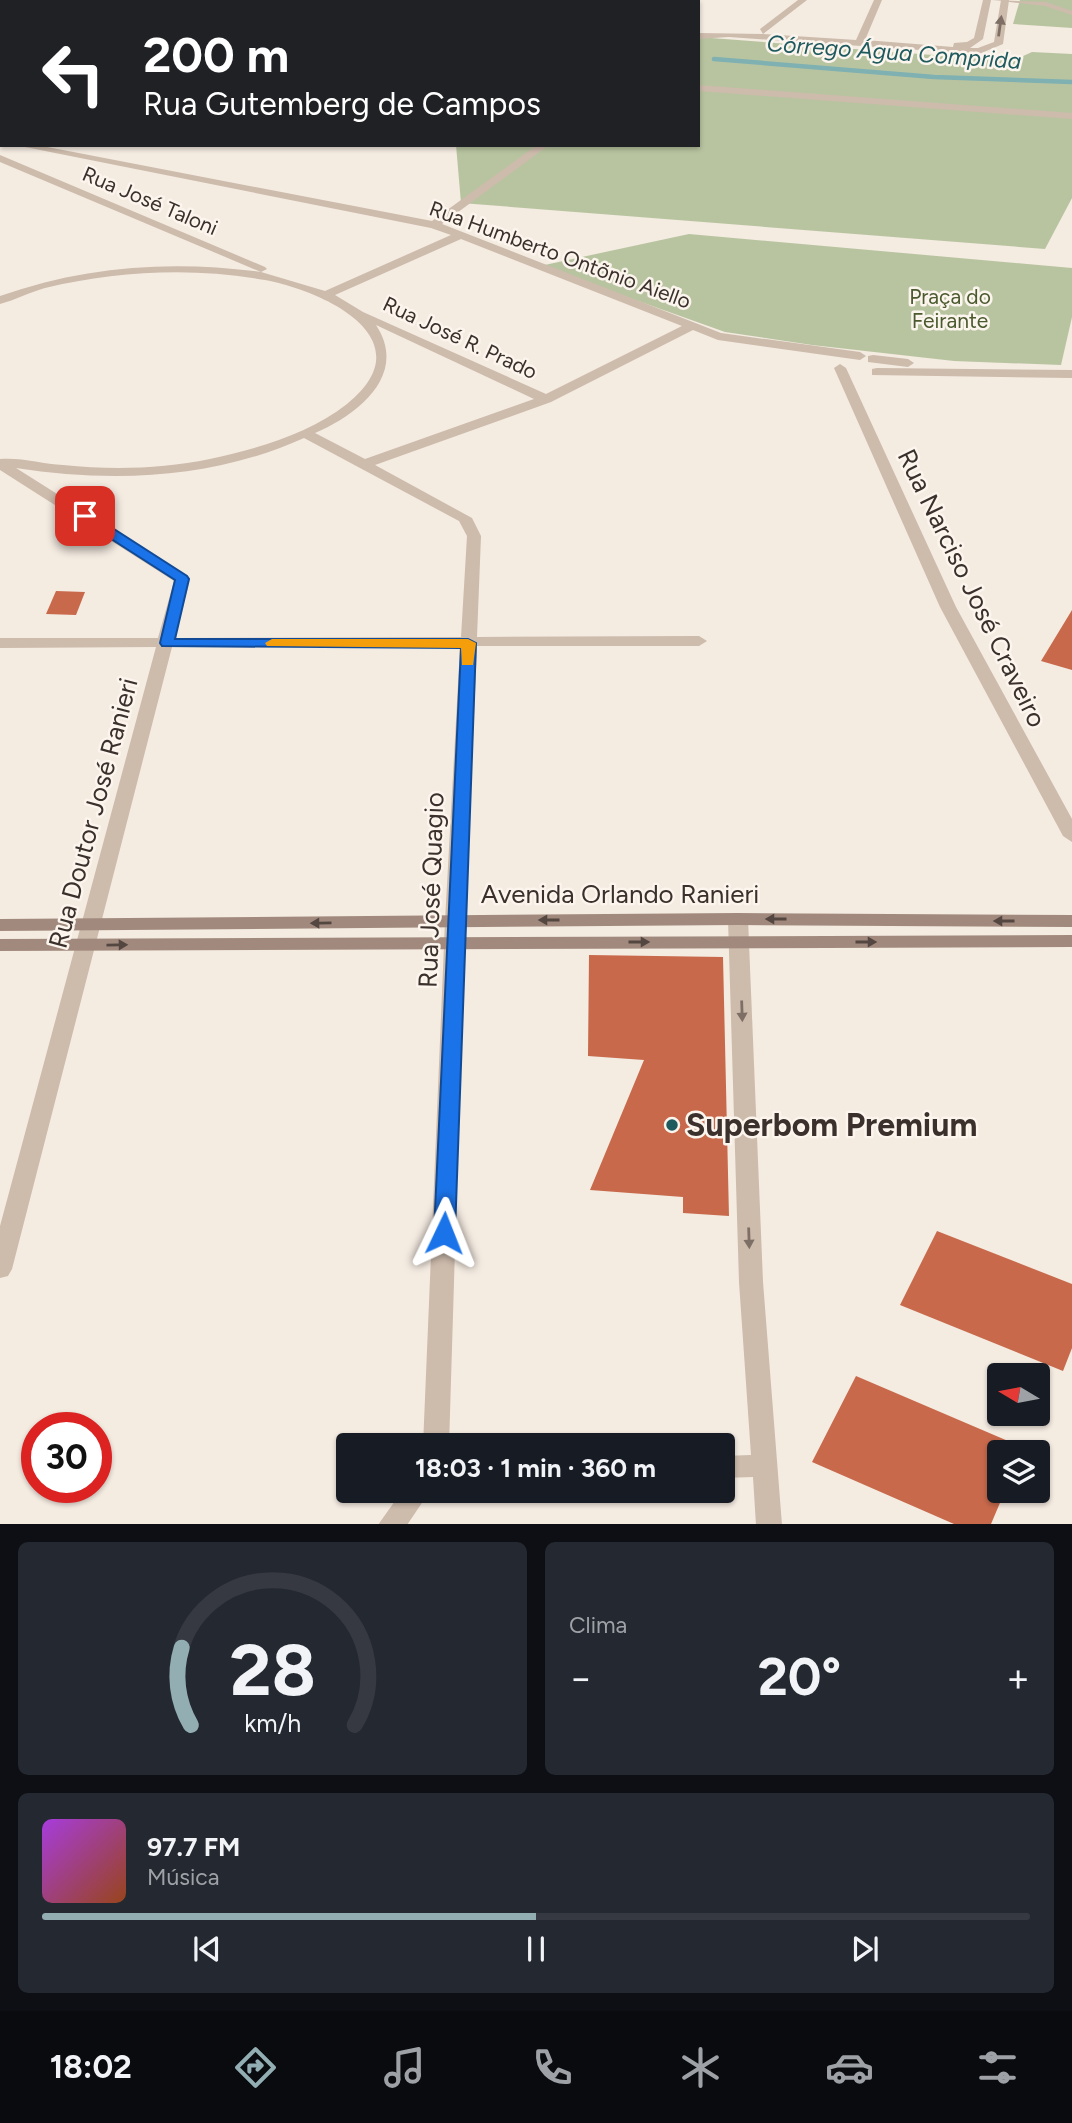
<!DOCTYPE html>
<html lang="pt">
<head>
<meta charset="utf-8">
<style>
	body { margin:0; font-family:Figtree,sans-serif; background:#242831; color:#f1f3f6; height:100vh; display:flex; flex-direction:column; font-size:26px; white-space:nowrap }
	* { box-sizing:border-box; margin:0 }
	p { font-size:23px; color:#9ea1a6 }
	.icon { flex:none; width:38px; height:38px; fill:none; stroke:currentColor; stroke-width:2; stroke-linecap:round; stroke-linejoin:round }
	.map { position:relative; height:1524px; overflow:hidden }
	.side { display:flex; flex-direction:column; gap:18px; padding:18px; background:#0d0f14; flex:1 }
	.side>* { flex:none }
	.top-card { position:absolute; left:0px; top:0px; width:700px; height:147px; box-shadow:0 2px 5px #0004; background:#202124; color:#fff; overflow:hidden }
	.needle { width:46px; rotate:280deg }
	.controls { position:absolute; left:987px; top:1363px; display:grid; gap:14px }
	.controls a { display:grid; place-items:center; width:63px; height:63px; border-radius:7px; background:#171b24; box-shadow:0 2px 5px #0004; font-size:35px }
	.speed { position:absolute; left:21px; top:1412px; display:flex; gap:14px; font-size:35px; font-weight:700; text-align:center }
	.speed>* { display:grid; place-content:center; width:91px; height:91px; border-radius:50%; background:#171b24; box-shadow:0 2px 5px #0004; line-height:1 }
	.speed .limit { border:10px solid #d22; background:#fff; color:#111 }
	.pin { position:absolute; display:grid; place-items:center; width:60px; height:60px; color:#fff; margin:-30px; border-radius:14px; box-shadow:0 4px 10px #0006 }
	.me { position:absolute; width:77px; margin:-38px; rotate:2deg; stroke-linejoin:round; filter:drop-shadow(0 0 5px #0008) }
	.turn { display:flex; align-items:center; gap:24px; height:147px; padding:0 28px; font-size:32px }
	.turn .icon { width:91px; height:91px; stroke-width:2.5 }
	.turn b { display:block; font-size:49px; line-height:60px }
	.big { font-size:52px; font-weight:700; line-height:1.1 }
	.side .card { flex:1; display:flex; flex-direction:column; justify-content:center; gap:10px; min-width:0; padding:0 24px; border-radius:10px; background:#242831 }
	.side .dial { align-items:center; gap:0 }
	.dial svg { height:182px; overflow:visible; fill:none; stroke:#363941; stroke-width:7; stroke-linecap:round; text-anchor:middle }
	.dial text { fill:#f1f3f6; stroke:none }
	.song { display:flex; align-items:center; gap:21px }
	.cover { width:84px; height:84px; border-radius:10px; background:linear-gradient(135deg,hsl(280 70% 55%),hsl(20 70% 35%)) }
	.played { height:7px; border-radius:4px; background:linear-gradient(90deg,#92aeb2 50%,#363941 50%) }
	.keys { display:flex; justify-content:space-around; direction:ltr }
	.heat { display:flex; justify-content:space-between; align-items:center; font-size:38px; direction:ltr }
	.side .tiles { flex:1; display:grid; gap:18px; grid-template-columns:1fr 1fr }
	.card:last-child { grid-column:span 2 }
	.trip { position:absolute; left:336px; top:1433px; width:399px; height:70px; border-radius:7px; background:#171b24; box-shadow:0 2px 5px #0004; font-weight:700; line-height:70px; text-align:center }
	.menu { display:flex; height:112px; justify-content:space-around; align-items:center; background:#090b0e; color:#9ea1a6 }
	.menu .icon { width:49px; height:49px }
	.menu .selected { color:#92aeb2 }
	.menu b { font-size:32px; color:#f1f3f6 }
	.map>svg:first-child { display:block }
	.green { fill:#b8c4a0 }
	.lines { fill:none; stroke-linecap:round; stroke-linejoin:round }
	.stream { stroke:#7fb0b2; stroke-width:4.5 }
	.building { fill:#c8694b }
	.service { fill:#cdbbac; fill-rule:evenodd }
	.minor { fill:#cdbbac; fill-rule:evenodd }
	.secondary { fill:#a18a7d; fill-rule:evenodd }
	.oneway { fill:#7d6f65 }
	.oneway2 { fill:#544640 }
	.route { fill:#1a73e8; stroke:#114b97; stroke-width:2 }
	.slow { fill:#f59e0b }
	.poi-dot { fill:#1f5a5e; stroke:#fbf5ee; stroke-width:2.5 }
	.labels { text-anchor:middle; stroke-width:5; stroke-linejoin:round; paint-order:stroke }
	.far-street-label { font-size:21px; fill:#3b302b; stroke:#fbf5ee }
	.far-park-label { font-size:21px; fill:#4a5a2e; stroke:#fbf5ee }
	.far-water-label { font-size:23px; font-style:italic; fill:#1f5a5e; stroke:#fbf5ee }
	.street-label { font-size:26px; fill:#3b302b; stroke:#fbf5ee }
	.near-poi-label { font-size:32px; font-weight:bold; fill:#3b302b; stroke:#fbf5ee; text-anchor:start }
</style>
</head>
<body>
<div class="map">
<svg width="1072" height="1525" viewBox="0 0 1072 1525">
	<rect width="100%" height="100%" fill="#f4ebe1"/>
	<g class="green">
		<path d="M 0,0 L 364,0 L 366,2 L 2,2 L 2,124 Z"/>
		<path d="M 1020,0 L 1072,0 L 1072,28 L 1013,24 Z"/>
		<path d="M 698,37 L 1012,61 L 1032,52 L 1072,54 L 1072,198 L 1045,249 L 461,203 L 456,145 L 698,145 Z"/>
		<path d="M 689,234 L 1072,268 L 1072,317 L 1061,365 L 954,361 L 812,345 L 725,332 L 540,266 Z"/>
	</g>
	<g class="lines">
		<g class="stream">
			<path d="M 319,2 L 322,0"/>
			<path d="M 714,59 L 934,77 L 1072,82"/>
		</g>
	</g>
	<g class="building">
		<path d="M 56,591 L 85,592 L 76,615 L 46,614 Z"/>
		<path d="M 1072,610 L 1072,670 L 1041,661 Z"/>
		<path d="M 589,955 L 723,957 L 729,1216 L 683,1213 L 683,1197 L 590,1190 L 644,1060 L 588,1056 Z"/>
		<path d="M 937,1231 L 1072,1284 L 1072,1348 L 1063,1371 L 900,1305 Z"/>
		<path d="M 856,1376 L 1022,1447 L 1020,1452 L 999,1452 L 999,1491 L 1005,1491 L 991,1524 L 954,1524 L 812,1462 Z"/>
	</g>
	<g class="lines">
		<path class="service" d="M 992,0 L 1046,2 L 1072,11 L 1072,15 L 1045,6 Z"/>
		<g class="minor">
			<path d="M 798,0 L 807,0 L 763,34 L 856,40 L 874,0 L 882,0 L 865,40 L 953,47 L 954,43 L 967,42 L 974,38 L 983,0 L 991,0 L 983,39 L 970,48 L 978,48 L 994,42 L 1001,0 L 1009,0 L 1003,44 L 979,54 L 729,37 L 698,39 L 698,33 L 763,34 L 760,29 Z"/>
			<path d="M 698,85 L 1072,113 L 1072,119 L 698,91 Z"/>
			<rect x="0" y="139" width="2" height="6"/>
			<path d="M 15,145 L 37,145 L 432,221 L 537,145 L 549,145 L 442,224 L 721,333 L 860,352 L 866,356 L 860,360 L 718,340 L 693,330 L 551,402 L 375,465 L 472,518 L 481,536 L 477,637 L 699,636 L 707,641 L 699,646 L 477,646 L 465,921 L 449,1446 L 423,1446 L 445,921 L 460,647 L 172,647 L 12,1269 L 8,1276 L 0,1278 L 0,1226 L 156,647 L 0,648 L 0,638 L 158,638 L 174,581 L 0,470 L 0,459 C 20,457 43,464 63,465 C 112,470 161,469 210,459 C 256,449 309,434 347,404 C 427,339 324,291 265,280 C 192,267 117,271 45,288 C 30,292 15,300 0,304 L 0,296 C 85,266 172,260 261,272 L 0,162 L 0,155 L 265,267 L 267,269 L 261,272 L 325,291 L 451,235 L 431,228 ZM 461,239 L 682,326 L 546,394 L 363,312 L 335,295 ZM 376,325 L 534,399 L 365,459 L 315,433 C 357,415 409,375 376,325 ZM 304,438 L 459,521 L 467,536 L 461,637 L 175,638 L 190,579 L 187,576 L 16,468 C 114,483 213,479 304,438 Z"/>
			<path d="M 873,355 L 908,359 L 914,363 L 908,367 L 868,362 L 868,356 Z"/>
			<path d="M 840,364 L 846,368 L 956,607 L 1072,819 L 1072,842 L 1063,836 L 940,607 L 834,368 Z"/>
			<path d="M 877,368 L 1072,370 L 1072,378 L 872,375 L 872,369 Z"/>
			<path d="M 738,913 L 748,919 L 763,1282 L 782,1525 L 756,1525 L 753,1477 L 723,1478 L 723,1456 L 751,1455 L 739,1282 L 728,919 Z"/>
			<path d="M 402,1491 L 430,1491 L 407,1525 L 378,1525 Z"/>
		</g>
		<g class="secondary">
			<path d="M 738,913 L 1072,915 L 1072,927 L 738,925 L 0,931 L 0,919 Z"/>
			<path d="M 1072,935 L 1072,947 L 0,951 L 0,939 Z"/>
		</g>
	</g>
	<defs><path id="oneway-solid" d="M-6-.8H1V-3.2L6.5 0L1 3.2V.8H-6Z" transform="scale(1.75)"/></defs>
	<g class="oneway">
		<use href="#oneway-solid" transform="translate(1000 26) rotate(-82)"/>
		<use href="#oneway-solid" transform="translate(742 1011) rotate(88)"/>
		<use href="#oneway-solid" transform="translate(749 1238) rotate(88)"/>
	</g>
	<g class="oneway2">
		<use href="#oneway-solid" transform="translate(776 919) rotate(-180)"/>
		<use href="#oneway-solid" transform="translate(549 920) rotate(180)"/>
		<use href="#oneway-solid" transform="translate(1004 921) rotate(-180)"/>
		<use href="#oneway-solid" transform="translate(321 923) rotate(179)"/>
		<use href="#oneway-solid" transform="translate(639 942)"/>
		<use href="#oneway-solid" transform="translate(866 942)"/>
		<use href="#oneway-solid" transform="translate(117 945) rotate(-1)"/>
	</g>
	<path class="route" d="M 80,513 L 89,513 L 187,576 L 189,579 L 175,639 L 468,639 L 476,643 L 455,1233 L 452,1239 L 437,1239 L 434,1233 L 461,648 L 162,646 L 160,643 L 175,580 L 80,519 Z"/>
	<path class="slow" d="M 272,639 L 468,639 L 476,643 L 473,665 L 462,665 L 461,648 L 267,646 L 265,643 Z"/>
	<circle class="poi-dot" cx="672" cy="1125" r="7"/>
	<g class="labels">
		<g class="far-street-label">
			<text transform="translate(150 201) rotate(23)" y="7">Rua José Taloni</text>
			<text transform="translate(560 255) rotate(20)" y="7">Rua Humberto Ontõnio Aiello</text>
			<text transform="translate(460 338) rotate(25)" y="7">Rua José R. Prado</text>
		</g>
		<g class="far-park-label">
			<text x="950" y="304">Praça do<tspan x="950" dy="24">Feirante</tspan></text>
		</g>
		<g class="far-water-label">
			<text transform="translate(894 52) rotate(4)" y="8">Córrego Água Comprida</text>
		</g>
		<g class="street-label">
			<text transform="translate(972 588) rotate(64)" y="9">Rua Narciso José Craveiro</text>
			<text transform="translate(93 813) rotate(-75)" y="9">Rua Doutor José Ranieri</text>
			<text transform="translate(431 890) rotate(-88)" y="9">Rua José Quagio</text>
			<text x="620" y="903">Avenida Orlando Ranieri</text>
		</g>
		<g class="near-poi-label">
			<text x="686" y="1136">Superbom Premium</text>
		</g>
	</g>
</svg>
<div class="controls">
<a><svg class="needle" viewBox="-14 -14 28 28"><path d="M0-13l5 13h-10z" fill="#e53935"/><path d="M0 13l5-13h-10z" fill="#9ea1a6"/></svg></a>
<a><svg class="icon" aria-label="layers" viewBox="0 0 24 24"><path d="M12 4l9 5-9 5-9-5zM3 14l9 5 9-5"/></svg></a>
</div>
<div class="speed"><div class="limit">30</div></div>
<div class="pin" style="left:85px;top:516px;background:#d93025"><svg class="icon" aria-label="arrive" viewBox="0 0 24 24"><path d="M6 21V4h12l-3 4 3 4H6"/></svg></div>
<svg class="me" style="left:444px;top:1233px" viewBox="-20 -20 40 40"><path d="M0-17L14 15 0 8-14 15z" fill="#1a73e8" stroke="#fff" stroke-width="4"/></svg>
<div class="trip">18:03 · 1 min · 360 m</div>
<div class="top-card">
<div class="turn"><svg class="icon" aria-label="left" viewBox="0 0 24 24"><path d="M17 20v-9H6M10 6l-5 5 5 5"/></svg><div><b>200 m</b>Rua Gutemberg de Campos</div></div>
</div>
</div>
<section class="side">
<div class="tiles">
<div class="card dial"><svg viewBox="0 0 100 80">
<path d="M14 69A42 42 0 1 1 86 69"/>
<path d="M14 69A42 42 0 0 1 10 35" stroke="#92aeb2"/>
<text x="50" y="56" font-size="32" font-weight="700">28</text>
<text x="50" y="72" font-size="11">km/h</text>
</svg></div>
<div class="card"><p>Clima</p>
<div class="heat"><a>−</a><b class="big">20°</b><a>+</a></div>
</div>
<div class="card">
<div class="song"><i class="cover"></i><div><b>97.7 FM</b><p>Música</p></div></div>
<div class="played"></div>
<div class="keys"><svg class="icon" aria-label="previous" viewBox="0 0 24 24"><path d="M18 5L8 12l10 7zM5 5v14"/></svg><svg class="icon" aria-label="pause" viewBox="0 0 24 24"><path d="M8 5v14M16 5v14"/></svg><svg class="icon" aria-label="next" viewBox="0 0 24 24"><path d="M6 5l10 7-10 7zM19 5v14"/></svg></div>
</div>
</div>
</section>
<nav class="menu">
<b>18:02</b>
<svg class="icon selected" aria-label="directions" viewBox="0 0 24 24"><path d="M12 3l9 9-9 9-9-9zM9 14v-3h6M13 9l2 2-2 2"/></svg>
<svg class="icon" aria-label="music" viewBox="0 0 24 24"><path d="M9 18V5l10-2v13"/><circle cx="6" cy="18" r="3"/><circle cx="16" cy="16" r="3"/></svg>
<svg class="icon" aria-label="phone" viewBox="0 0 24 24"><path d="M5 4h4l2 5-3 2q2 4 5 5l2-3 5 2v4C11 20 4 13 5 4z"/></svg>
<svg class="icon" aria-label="climate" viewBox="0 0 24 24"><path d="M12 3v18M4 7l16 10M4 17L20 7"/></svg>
<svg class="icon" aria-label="car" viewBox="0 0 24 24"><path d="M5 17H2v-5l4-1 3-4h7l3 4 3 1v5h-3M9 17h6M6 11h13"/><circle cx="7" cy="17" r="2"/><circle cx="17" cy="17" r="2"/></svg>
<svg class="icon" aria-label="filters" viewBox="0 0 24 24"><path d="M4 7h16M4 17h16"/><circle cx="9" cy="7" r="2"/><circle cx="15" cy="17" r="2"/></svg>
</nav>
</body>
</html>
